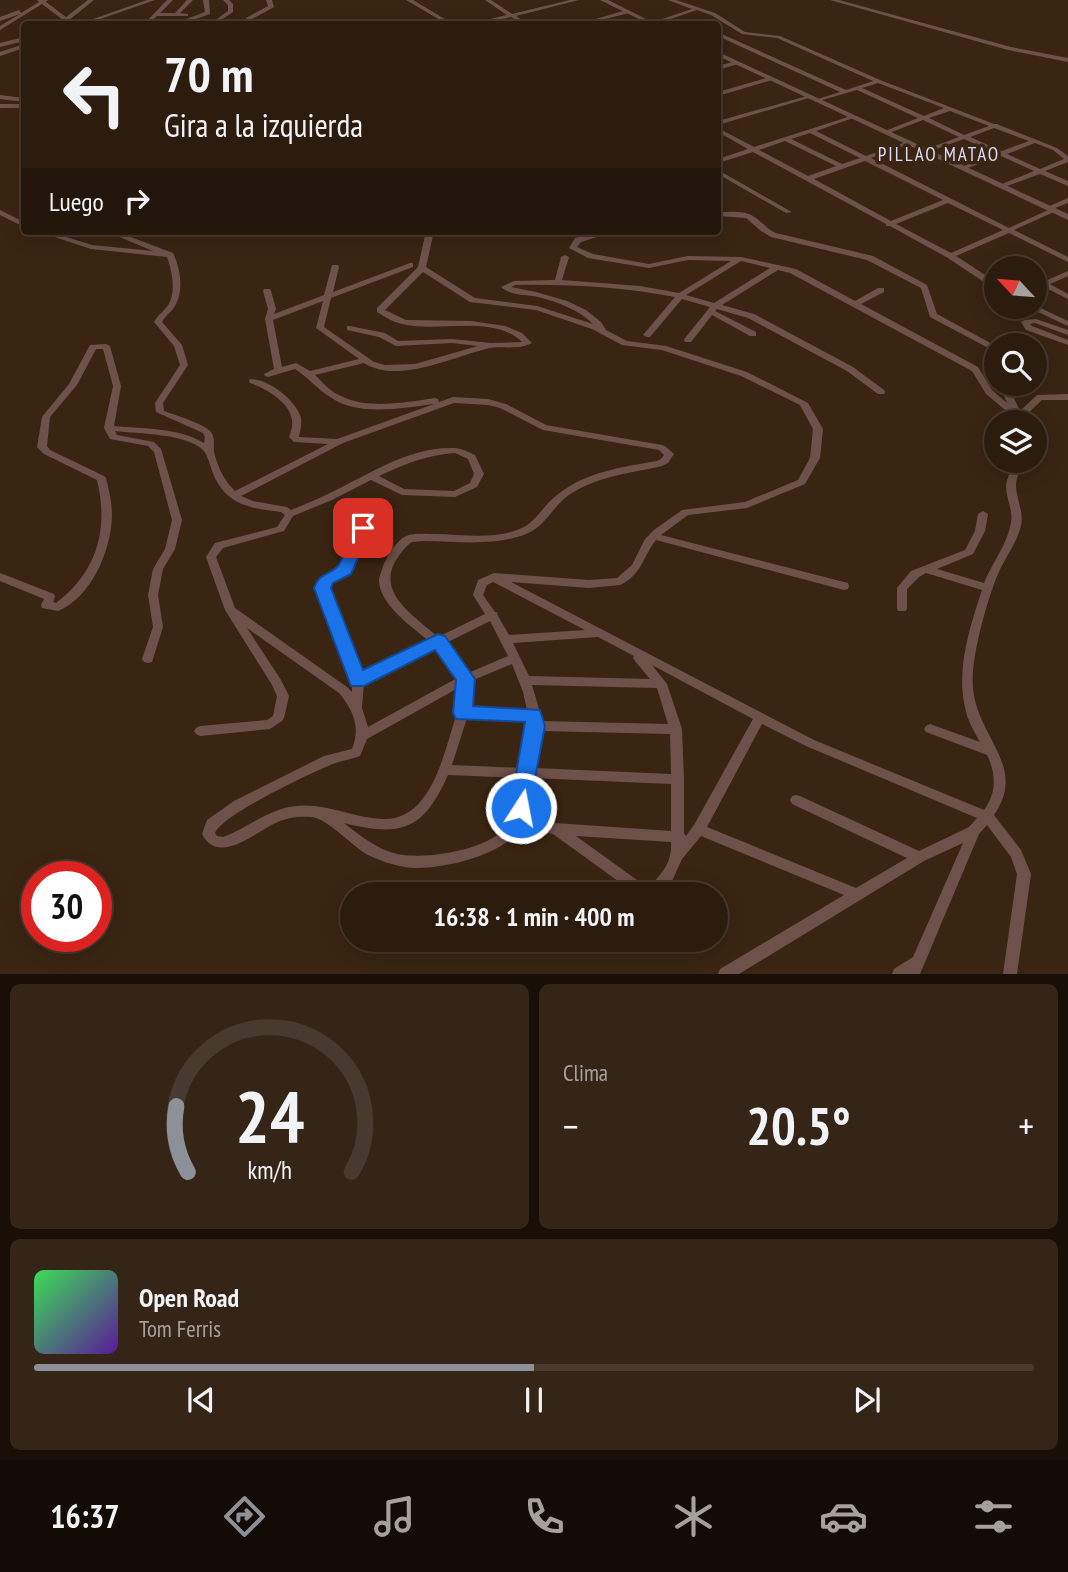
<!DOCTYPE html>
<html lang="es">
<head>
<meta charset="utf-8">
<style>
	body { margin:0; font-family:"PT Sans Narrow",sans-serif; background:#342517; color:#f1f3f6; height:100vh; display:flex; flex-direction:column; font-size:26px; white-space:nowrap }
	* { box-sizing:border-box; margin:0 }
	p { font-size:23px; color:#a6a19e }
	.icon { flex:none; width:38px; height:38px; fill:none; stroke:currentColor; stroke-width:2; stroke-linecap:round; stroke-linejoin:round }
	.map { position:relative; height:974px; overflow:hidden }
	.drawer { display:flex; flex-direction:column; gap:10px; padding:10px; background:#180f08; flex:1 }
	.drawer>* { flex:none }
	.hud { position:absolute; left:21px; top:21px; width:700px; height:214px; border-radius:7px; box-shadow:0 4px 18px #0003,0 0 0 2px #483a2e; background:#2c1c0e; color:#f1f3f6; overflow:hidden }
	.needle { width:46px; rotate:296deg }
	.tools { position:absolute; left:984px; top:256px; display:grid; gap:14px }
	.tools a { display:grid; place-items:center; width:63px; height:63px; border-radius:50%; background:#2c1c0e; box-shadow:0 4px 18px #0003,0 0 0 2px #483a2e; font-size:35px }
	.speed { position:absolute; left:21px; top:861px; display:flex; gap:14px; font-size:35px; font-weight:700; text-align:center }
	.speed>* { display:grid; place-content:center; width:91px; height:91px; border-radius:50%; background:#2c1c0e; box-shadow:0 4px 18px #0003,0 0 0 2px #483a2e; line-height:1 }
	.speed .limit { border:10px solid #d22; background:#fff; color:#111 }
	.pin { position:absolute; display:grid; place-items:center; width:60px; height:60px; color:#fff; margin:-30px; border-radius:14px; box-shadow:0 4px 10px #0006 }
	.me { position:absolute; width:77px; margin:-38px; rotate:11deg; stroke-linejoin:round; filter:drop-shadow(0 0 5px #0008) }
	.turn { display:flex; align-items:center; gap:24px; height:147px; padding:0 28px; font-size:32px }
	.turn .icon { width:91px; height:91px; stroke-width:2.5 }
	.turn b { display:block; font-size:49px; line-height:60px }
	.then { display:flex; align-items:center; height:66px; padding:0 28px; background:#0003; gap:14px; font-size:26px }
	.big { font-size:52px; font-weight:700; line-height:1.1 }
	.drawer .card { flex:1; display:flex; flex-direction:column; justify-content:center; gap:10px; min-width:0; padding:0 24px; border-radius:10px; background:#342517 }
	.drawer .dial { align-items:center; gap:0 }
	.dial svg { height:182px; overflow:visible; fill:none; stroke:#483a2e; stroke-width:7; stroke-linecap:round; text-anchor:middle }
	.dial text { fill:#f1f3f6; stroke:none }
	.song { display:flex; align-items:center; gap:21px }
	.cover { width:84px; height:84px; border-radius:10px; background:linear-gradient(135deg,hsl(130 70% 55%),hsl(270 70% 35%)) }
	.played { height:7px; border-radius:4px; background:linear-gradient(90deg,#8c9099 50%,#483a2e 50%) }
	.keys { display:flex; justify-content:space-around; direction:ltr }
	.heat { display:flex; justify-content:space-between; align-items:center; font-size:38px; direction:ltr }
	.drawer .tiles { flex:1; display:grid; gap:10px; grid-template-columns:1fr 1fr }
	.card:last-child { grid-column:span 2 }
	.trip { position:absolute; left:340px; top:882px; width:388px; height:70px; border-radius:35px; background:#2c1c0e; box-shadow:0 4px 18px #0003,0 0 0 2px #483a2e; font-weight:700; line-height:70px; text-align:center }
	.tab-bar { display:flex; height:112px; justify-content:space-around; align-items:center; background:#120b06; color:#a6a19e }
	.tab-bar .icon { width:49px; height:49px }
	.tab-bar .on { color:#8c9099 }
	.tab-bar b { font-size:32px; color:#f1f3f6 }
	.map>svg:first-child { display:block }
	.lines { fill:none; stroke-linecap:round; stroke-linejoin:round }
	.minor { fill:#6f514b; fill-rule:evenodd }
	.tertiary { fill:#6f514b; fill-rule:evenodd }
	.route { fill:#1a73e8; stroke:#114b97; stroke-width:2 }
	.labels { text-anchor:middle; stroke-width:7; stroke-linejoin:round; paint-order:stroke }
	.far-neighbourhood-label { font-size:19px; letter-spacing:2px; fill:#dcdcfa; stroke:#3a2512 }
</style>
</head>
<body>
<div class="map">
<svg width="1068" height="974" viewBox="0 0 1068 974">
	<rect width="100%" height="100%" fill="#3a2512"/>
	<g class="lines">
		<g class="minor">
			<path d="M 37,0 L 48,0 L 46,2 L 66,17 L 88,0 L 94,0 L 64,24 L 59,24 L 63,20 L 42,4 L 0,30 L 0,26 L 20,14 L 0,21 L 0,17 L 19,10 L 21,13 L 39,2 Z"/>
			<path d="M 147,0 L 155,0 L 86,24 L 79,24 Z"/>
			<path d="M 167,0 L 173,0 L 160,13 L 175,13 L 187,0 L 193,0 L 180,13 L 188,14 L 188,16 L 157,16 L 148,24 L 144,24 Z"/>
			<path d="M 203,0 L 209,0 L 210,14 L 182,24 L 176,24 L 176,23 L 205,12 Z"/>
			<path d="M 223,0 L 229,0 L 233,4 L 233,12 L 215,24 L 210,24 L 228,11 L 228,5 Z"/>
			<path d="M 266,0 L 272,0 L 274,7 L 252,19 L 258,24 L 253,24 L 246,20 L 246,18 L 268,6 Z"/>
			<path d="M 406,0 L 413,0 L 453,24 L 447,24 Z"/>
			<path d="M 485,0 L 491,0 L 512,14 L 570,0 L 579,0 L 516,16 L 527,24 L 522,24 L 511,17 L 480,24 L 473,24 L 473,23 L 507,15 Z"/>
			<path d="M 668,0 L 676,0 L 715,13 L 745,32 L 780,36 L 880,80 L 994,124 L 998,124 L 999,125 L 1057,148 L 1068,156 L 1068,162 L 1045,171 L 1068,181 L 1068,186 L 1040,174 L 1004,187 L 1000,187 L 1000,185 L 1034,171 L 1001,156 L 965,169 L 961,169 L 961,167 L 996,154 L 964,139 L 928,152 L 924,152 L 924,150 L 959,137 L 923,120 L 889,133 L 885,133 L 885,131 L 918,118 L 857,90 L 815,102 L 815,100 L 840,92 L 720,37 L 720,35 L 724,35 L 846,90 L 873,81 L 777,38 L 742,34 L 711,15 L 697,10 L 656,24 L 650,24 L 650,23 L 692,9 ZM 878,83 L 944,108 L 924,116 L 862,88 ZM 950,111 L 989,126 L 964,135 L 929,118 ZM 994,128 L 1029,141 L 1002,151 L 970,137 ZM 1035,143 L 1053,150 L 1064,159 L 1040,169 L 1007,154 Z"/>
			<path d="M 830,0 L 839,0 L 1011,47 L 1068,58 L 1068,62 L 1008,50 Z"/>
			<path d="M 627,10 L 630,12 L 629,13 L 585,24 L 578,24 Z"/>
			<path d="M 24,37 L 24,41 L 0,47 L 0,43 Z"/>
			<path d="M 24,44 L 24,48 L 0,56 L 0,52 Z"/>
			<path d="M 736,61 L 739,63 L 738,64 L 718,70 L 718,66 Z"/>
			<path d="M 770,77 L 772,78 L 772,80 L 718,96 L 718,92 Z"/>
			<path d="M 0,95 L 24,98 L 24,102 L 0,99 Z"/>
			<path d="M 807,96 L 812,97 L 718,125 L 718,121 Z"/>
			<rect x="0" y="104" width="24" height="4"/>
			<path d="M 851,116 L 856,117 L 816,131 L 866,156 L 906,142 L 910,142 L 910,144 L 871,158 L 1009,228 L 1048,210 L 1046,208 L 1047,207 L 1068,198 L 1068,203 L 1055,208 L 1058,210 L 1056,211 L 1014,230 L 1068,257 L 1068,262 L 1009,233 L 956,256 L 996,282 L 996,288 L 993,288 L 948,258 L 890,226 L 886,226 L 886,224 L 753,152 L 718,163 L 718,159 L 748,149 L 718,132 L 718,128 L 754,147 ZM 810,133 L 860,158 L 842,164 L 791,139 ZM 785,141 L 836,166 L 808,176 L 759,150 ZM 865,161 L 943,200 L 891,221 L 814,179 ZM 948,203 L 1003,230 L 951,253 L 896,224 Z"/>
			<path d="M 718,170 L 790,211 L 792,212 L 786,213 L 718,174 Z"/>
			<path d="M 0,210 L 24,222 L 24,227 L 0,215 Z"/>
			<path d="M 718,212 C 729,212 743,210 753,216 C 762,221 766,229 776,233 L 873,256 L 927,285 L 937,314 L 996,346 L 996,352 L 930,317 L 921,288 L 867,260 L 771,237 L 761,231 L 746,218 L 718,216 Z"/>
			<path d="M 36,231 L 47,231 L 92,245 L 153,251 L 105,231 L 115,231 L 173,253 C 180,268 184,289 176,304 C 173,311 166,315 162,322 L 182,345 L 188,365 L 163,403 L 164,411 C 175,415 204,424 210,431 C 216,437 213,444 214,452 C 217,466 225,482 235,491 L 328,444 L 294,442 L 289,437 C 291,432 293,426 292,420 C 290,402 265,388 250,383 L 249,381 L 250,379 C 268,379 293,398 300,415 C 303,422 300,430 299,437 L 337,439 L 434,404 C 402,408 358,417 330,397 C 317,389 308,377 295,369 L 268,377 L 265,376 L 264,374 L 274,369 L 265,319 L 268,309 L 263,291 L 264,289 L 270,289 L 271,291 L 276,309 L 274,314 L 324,295 L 332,265 L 338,265 L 339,267 L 333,292 L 410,263 L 413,263 L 413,267 L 331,298 L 324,327 L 374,362 L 385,365 L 415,364 L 478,346 L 452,343 L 396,346 L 379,337 L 347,330 L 347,326 L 350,326 L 385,333 L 398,341 L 452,339 L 491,343 L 522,342 C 493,314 438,333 402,324 C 393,322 385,317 377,312 L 377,308 L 418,267 L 426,231 L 434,231 L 426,267 L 475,298 L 537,306 L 593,324 C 579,310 558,302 538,297 C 526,294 511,296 501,287 L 514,281 L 555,280 L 561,257 L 565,255 L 569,257 L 562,280 L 640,286 L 679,293 L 731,261 L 688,260 L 649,268 L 588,258 L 569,248 L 575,238 L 600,231 L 607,231 L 607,234 L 581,242 L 577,247 L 593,254 L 649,264 L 688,256 L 741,257 L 796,269 L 855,301 L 878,288 L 884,288 L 884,292 L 861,304 L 978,367 L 992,390 L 1007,403 L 999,383 L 1007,383 L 1020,411 L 1037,395 L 1068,394 L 1068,400 L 1042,400 L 1022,419 L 1016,419 L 986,394 L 972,371 L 790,273 L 778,270 L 722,305 L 754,314 L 853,367 L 884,390 L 885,392 L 884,394 L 878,394 L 847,371 L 748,318 L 717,309 L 715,311 L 756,332 L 756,336 L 750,336 L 712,315 L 691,342 L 685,342 L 684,340 L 685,338 L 710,307 L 682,299 L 650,337 L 647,337 L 643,335 L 675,297 C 622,287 569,284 515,285 L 511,287 L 536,292 L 567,301 L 586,310 L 601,322 L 606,330 L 627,341 L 666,346 L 747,372 L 808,403 L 823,429 L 820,458 L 805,484 L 747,508 L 688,515 L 661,535 L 844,582 L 848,583 L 849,586 L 848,589 L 844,590 L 656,540 C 643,556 642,575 620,585 L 589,588 L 511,582 L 814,740 L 984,810 C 997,793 996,773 987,755 L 926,732 L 924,729 L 926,726 L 930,724 L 980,742 C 974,731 967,720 965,707 C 956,669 970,626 982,590 L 926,573 L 919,577 L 907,589 L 907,608 L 906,611 L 898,611 L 897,608 L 897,588 L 911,571 L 965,550 L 975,531 L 978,514 L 983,511 L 988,514 L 985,531 L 973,554 L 937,569 L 984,583 C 992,563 1007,545 1011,523 C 1014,509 1003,494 1007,480 C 1009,473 1014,467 1016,460 L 1026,460 C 1022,468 1016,476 1016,485 C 1016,499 1024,511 1021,526 C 1016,544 1005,558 998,574 C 987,600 970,660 973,688 C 977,738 1028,766 994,815 L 1021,850 L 1031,874 L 1017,974 L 1003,974 L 1017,874 L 1011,857 L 987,825 L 979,834 L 920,974 L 892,974 L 894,969 L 913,957 L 963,843 L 924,861 L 739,974 L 718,974 L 720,969 L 844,895 L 701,836 L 682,859 L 672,881 L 660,894 L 636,894 L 553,834 L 520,828 C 505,855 444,869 414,868 C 398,867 383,862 368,855 C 352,846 327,818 311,817 C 300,816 290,817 280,821 C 257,830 219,867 202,834 L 207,820 L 234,801 L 324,756 L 352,749 C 361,727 353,710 339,693 L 247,628 L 281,680 L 289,696 L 284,718 L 282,721 L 270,729 L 200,736 L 196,734 L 194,731 L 196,728 L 200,726 L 267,720 L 273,716 L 277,696 L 272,685 L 225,610 L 206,557 L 215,543 L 277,527 L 285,515 L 281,512 C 251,508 228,506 214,476 C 211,469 208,456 204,451 C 187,433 138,434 115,431 L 117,435 L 154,442 L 161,449 L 182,520 L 175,549 L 163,569 L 158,595 L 163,627 L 152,662 L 148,663 L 144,662 L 142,659 L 153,627 L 148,595 L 153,569 L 165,549 L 172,520 L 154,452 L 148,446 L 110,439 L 104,428 L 113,386 L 103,349 L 96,349 L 77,385 L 50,417 L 47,446 L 50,450 L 104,476 L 106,478 C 109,490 112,503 112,516 C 111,550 92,597 58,611 L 42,608 L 41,605 L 44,599 L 0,581 L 0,573 L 54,594 L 55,597 L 53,602 L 56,603 C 97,572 109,529 97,480 L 44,454 L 37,447 L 42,417 L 69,384 L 90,345 L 106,344 L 110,346 L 121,386 L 114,426 C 144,429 177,427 204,443 L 205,437 L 203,433 L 156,412 L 155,403 L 180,365 L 174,346 L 154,322 C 158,315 165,310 169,304 C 176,290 172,271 167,257 L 91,249 ZM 741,261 L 770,268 L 714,303 L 686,295 ZM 423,272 L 470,302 L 536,310 L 592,329 L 622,345 L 662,350 L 741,376 L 800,405 L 813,429 L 810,458 L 798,480 L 745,502 L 682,510 L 654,530 L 645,539 L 632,565 L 617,578 L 589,580 L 494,573 L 478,580 L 473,595 L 485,614 L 438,637 C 407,610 366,586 409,544 L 412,542 L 423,541 C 457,541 493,547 526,534 C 544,527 551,510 565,498 C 594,476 628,474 662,466 L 668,463 L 674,454 L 665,446 L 662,445 L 546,425 L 506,404 L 488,399 L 453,397 L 439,402 L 438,399 L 435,398 C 406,402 368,410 341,396 C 331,392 323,383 315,375 L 364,363 C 398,385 454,356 490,348 C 504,346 520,350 532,343 L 522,333 L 505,326 L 471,321 L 406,320 L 385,310 ZM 323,301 L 316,328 L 359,359 L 310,371 L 296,363 L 282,367 L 273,320 ZM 454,403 L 488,405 L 500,408 L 543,430 L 659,450 L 664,455 L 661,459 L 657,461 C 622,467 585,472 557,495 C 542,506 536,524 517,530 C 491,540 460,534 433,534 C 425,534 413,533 406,536 C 396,541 387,556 383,566 C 382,570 379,577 379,581 C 380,605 412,627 429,641 L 362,674 L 357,658 L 327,588 L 330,582 L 349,573 L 350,570 L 368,528 L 367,526 L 359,526 L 341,568 L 322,577 L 317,588 C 328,616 353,664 352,692 L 347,687 L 235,608 L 216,557 L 223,548 L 284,531 L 293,516 L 332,500 L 371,480 L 402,495 L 455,497 L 477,487 L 484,474 L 475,455 C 468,452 462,448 454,448 C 411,446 369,474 332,492 C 318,499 305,504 291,510 L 287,507 L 253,501 L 241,496 L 343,443 ZM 455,453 L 468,459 L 474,474 L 470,483 L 454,491 L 404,489 L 379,476 C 404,464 427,455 455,453 ZM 493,582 L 585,630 L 509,635 L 498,616 L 497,612 L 495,612 L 483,595 L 487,585 ZM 490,621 L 508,656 L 468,673 L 463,661 L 446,643 ZM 598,637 L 634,656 L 633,658 L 635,661 L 650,679 L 529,676 L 513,643 ZM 436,648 L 454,666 L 459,677 L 368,727 L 362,708 L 364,683 ZM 512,664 L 523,692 L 527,710 L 469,709 L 472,695 L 471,681 ZM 652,665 L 753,719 L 694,825 L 686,836 L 684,833 L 684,779 L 682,729 L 667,684 ZM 532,685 L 657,688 L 668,724 L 541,721 L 539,709 ZM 460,687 C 460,705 454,722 449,739 C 439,772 424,821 382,819 C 353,818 326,803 297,806 C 269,808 248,828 223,837 L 217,836 L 215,833 C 222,815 307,775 328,766 C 338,761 350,760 360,756 L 367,739 ZM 467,718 L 528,719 L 528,739 L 523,768 L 452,765 ZM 762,724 L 806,746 L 977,818 L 969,827 L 919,851 L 800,796 L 796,795 L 792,796 L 790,800 L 792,804 L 907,858 L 856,888 L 707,827 ZM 541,731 L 670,734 L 671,774 L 535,768 ZM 448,775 L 521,778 C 518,793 518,812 508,825 C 490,851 418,862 390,852 C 373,846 358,834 344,823 C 401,837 423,831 448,775 ZM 533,778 L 671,784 L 671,831 L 555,823 L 525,818 ZM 576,836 L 671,842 C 672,864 662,873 648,888 Z"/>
			<path d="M 1068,271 L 1068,276 L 1050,284 L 1068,294 L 1068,299 L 1044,287 L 1034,291 L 1034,286 Z"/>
			<path d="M 1034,305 L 1068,321 L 1068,326 L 1025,306 Z"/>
			<path d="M 1036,319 L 1068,330 L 1068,335 L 1035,323 L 1030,324 L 1032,326 L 1068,340 L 1068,345 L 1026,330 L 1021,322 L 1025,320 Z"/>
		</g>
		<g class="tertiary">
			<path d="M 600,0 L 608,0 L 656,24 L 649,24 Z"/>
			<path d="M 718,52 L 1068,214 L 1068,220 L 718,56 Z"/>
		</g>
	</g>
	<path class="route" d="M 363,522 L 371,528 L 351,574 L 333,583 L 331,588 L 363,670 L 438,634 L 445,636 L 475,679 L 473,706 L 540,710 L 545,726 L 528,815 L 521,817 L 513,815 L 510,808 L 525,722 L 456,719 L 453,713 L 456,680 L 435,650 L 364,686 L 351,686 L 314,588 C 321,571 329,576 338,566 C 348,554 346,527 363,522 Z"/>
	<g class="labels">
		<g class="far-neighbourhood-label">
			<text x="939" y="161">PILLAO MATAO</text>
		</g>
	</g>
</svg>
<div class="tools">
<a><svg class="needle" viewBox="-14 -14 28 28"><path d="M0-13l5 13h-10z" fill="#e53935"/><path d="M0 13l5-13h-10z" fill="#a6a19e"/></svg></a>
<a><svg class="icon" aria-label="search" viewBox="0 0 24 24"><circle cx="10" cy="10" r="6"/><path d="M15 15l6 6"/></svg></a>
<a><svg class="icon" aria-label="layers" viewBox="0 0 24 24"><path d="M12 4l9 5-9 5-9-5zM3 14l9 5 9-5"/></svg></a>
</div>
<div class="speed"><div class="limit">30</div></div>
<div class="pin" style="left:363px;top:528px;background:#d93025"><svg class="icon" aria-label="arrive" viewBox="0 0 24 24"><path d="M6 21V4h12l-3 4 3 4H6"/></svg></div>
<svg class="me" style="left:521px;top:808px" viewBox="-20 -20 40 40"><circle r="17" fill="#1a73e8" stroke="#fff" stroke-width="3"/><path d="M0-11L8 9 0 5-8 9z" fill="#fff"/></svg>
<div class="trip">16:38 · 1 min · 400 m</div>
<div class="hud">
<div class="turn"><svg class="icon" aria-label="left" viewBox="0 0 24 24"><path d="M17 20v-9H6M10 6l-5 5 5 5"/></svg><div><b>70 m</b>Gira a la izquierda</div></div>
<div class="then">Luego<svg class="icon" aria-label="right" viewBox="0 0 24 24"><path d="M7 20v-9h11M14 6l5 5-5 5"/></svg></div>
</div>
</div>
<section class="drawer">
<div class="tiles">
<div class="card dial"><svg viewBox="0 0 100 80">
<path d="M14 69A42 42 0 1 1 86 69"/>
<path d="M14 69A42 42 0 0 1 9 40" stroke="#8c9099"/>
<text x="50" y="56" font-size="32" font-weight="700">24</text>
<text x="50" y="72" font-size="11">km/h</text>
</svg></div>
<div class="card"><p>Clima</p>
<div class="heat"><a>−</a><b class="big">20.5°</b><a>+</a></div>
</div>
<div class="card">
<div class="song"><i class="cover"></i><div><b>Open Road</b><p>Tom Ferris</p></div></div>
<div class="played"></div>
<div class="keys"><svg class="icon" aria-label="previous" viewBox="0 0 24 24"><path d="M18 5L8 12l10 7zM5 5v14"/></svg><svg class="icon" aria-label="pause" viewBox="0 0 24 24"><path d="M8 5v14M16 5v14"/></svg><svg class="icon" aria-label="next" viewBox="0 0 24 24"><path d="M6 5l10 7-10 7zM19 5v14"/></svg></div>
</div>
</div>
</section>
<nav class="tab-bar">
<b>16:37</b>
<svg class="icon on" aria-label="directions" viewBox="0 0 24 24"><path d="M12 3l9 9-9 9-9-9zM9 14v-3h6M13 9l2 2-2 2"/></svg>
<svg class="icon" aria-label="music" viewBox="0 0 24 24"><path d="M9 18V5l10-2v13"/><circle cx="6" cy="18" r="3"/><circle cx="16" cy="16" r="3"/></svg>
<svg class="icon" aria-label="phone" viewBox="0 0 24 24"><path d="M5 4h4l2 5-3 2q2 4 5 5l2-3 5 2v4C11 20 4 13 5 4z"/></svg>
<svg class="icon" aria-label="climate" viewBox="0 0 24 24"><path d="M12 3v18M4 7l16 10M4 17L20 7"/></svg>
<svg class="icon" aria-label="car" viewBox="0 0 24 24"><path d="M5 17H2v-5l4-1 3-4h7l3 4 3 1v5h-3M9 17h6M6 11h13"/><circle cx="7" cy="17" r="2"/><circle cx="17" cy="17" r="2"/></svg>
<svg class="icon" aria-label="filters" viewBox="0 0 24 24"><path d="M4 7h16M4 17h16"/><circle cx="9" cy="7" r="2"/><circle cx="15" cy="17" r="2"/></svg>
</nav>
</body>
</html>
